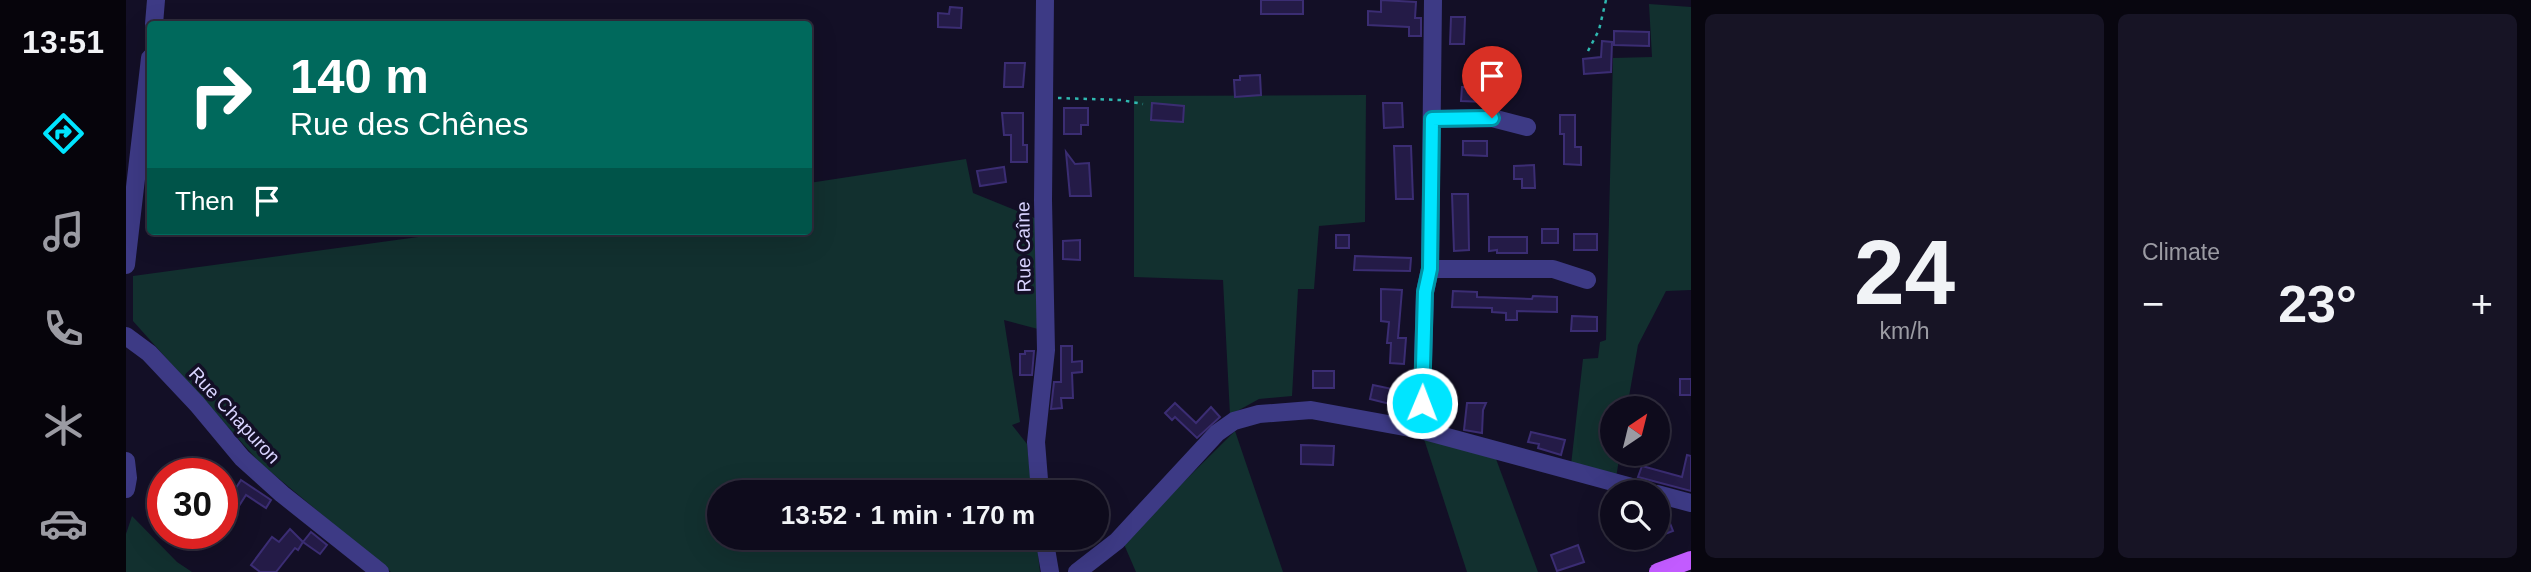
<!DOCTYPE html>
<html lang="en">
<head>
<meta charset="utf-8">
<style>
	body { margin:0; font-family:Arial,sans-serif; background:#171425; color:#f1f3f6; height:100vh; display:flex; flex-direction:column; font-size:26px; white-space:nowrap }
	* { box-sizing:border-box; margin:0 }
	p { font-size:23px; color:#9b9ba3 }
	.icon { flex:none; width:38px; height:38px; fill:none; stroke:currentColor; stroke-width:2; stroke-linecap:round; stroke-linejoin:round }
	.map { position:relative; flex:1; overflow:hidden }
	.side { display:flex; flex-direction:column; gap:14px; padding:14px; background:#08060f; width:840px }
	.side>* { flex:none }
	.banner { position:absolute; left:21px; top:21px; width:665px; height:214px; border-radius:7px; box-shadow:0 7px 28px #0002,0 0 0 2px #2e2b3b; background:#00695c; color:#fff; overflow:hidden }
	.needle { width:46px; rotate:35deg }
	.fabs { position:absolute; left:1474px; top:396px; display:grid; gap:14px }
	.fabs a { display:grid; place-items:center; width:70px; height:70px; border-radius:50%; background:#0e0b1c; box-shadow:0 7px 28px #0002,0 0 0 2px #2e2b3b; font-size:35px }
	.speed { position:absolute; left:21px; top:458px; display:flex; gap:14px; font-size:35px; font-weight:700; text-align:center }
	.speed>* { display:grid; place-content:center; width:91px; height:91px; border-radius:50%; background:#0e0b1c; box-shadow:0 7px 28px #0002,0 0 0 2px #2e2b3b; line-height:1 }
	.speed .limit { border:10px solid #d22; background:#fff; color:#111 }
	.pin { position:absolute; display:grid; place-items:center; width:60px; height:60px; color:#fff; margin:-72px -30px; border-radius:50% 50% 50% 0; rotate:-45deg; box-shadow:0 0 7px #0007 }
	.pin .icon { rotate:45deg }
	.me { position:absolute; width:77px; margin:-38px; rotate:1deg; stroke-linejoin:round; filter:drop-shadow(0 0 5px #0008) }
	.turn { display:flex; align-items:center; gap:24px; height:147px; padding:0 28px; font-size:32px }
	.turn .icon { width:91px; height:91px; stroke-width:2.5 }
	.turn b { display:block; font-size:49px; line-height:60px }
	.then { display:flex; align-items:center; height:66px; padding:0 28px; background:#0003; gap:14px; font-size:26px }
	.big { font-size:52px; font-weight:700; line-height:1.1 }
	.side .widget { flex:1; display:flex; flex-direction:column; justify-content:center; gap:10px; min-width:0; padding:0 24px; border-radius:10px; background:#171425 }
	.side .dial { align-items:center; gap:0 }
	.dial b { font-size:91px; line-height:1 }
	.heat { display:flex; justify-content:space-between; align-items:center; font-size:38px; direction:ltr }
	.side .tiles { flex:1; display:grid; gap:14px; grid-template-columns:repeat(2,1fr) }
	.trip { position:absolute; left:581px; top:480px; width:402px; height:70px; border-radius:35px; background:#0e0b1c; box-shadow:0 7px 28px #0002,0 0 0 2px #2e2b3b; font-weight:700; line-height:70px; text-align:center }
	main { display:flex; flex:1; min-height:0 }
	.menu { display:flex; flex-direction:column; width:126px; justify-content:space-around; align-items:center; background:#06040b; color:#9b9ba3 }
	.menu .icon { width:49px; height:49px }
	.menu .current { color:#00e5ff }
	.menu b { font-size:32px; color:#f1f3f6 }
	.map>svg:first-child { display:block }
	.green { fill:#12302f }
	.building { fill:#241b47; stroke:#3b2d73; stroke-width:2 }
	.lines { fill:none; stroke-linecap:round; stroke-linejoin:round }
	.path { stroke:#2fb8b0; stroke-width:2.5; stroke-dasharray:3.5 5; stroke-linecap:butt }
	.minor { stroke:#3d3a85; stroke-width:18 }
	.major { stroke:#c25bff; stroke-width:18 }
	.route-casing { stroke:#0095a6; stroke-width:18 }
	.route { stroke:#00e5ff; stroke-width:12 }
	.labels { text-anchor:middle; stroke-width:7; stroke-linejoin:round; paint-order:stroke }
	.street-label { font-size:19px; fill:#d9d4ff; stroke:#130f26 }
</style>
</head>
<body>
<main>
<nav class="menu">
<b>13:51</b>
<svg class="icon current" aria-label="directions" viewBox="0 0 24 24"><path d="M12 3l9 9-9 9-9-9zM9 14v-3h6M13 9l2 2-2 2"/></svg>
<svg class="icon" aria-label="music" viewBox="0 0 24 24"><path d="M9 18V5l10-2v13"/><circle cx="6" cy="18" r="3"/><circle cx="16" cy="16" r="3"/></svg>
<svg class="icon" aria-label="phone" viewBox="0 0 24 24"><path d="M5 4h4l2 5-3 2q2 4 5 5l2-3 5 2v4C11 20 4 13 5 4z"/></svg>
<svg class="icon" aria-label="climate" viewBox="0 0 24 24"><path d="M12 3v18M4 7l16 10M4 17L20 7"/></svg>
<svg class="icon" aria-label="car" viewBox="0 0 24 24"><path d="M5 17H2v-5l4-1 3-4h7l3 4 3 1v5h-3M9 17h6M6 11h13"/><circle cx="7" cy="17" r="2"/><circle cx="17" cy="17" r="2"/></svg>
</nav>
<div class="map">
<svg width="1565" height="572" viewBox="0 0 1565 572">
	<rect width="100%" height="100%" fill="#130f26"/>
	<g class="green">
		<path d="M 1523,4 L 1565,7 L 1565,290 L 1540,291 L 1512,345 L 1501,408 L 1486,408 L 1486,453 L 1494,453 L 1490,478 L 1445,465 L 1457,359 L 1472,358 L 1474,342 L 1480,340 L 1487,58 L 1526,57 Z"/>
		<path d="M 1240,95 L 1239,222 L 1193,226 L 1188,289 L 1172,289 L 1166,396 L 1133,399 L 1104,415 L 1097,280 L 1008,277 L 1008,96 Z"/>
		<path d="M 840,159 L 847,193 L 911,219 L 912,329 L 878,320 L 894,422 L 886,425 L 901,444 L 906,492 L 593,492 L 593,537 L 910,537 L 914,572 L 265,572 L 134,463 L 7,321 L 7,276 L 336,231 L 682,231 L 683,183 Z"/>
		<path d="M 1109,431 L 1157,572 L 1010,572 L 997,542 Z"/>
		<path d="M 1298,439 L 1370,459 L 1412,572 L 1341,572 Z"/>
		<path d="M 6,516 L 51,562 L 66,572 L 0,572 L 0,534 Z"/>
	</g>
	<g class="building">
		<rect x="1135" y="0" width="42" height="14"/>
		<path d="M 1255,0 L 1290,2 L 1289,18 L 1295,18 L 1295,36 L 1283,36 L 1283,27 L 1242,25 L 1242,11 L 1255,12 Z"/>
		<path d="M 824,7 L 836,8 L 835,28 L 812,27 L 812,13 L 823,14 Z"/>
		<path d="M 1325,17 L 1339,17 L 1338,44 L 1324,44 Z"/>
		<path d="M 1488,31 L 1523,32 L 1523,46 L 1488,45 Z"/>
		<path d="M 1476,41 L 1486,42 L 1485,72 L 1458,74 L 1457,59 L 1475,57 Z"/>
		<path d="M 879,63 L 899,63 L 897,87 L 878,87 Z"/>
		<path d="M 1134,75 L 1135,95 L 1109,97 L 1108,80 L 1114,80 L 1114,76 Z"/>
		<path d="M 1336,87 L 1370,88 L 1369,99 L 1361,99 L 1360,102 L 1335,101 Z"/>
		<path d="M 1026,103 L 1058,106 L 1057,122 L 1025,120 Z"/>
		<path d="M 1257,103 L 1276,103 L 1277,127 L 1258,128 Z"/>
		<path d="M 938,108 L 962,108 L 962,125 L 955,125 L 955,134 L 938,134 Z"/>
		<path d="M 876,113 L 897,113 L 897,145 L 901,145 L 901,162 L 885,162 L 885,135 L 878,135 Z"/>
		<path d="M 1434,115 L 1449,115 L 1449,147 L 1455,147 L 1455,165 L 1438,164 L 1438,134 L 1434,134 Z"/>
		<path d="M 1337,141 L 1361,141 L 1361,156 L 1337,155 Z"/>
		<path d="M 1268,146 L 1285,146 L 1287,199 L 1270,199 Z"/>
		<path d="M 940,152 L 949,164 L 963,163 L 965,196 L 944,196 Z"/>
		<path d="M 1408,165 L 1409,188 L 1396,188 L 1396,179 L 1388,179 L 1388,166 Z"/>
		<path d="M 878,167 L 880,182 L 854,186 L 851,171 Z"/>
		<path d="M 1326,194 L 1342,194 L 1343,250 L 1328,251 Z"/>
		<rect x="1416" y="229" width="16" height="14"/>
		<rect x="1448" y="234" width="23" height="16"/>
		<rect x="1210" y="235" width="13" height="13"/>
		<path d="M 1363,237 L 1401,237 L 1401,253 L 1371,253 L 1371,250 L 1363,251 Z"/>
		<path d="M 954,240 L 954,260 L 937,259 L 937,241 Z"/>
		<path d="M 1229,256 L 1285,258 L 1284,271 L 1228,270 Z"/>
		<path d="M 1255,289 L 1276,290 L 1272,338 L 1280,338 L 1278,364 L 1264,363 L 1265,343 L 1261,343 L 1263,322 L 1255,321 Z"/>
		<path d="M 1327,291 L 1351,292 L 1351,297 L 1406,299 L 1407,296 L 1431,297 L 1431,312 L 1391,311 L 1391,320 L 1380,320 L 1380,313 L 1366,312 L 1366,308 L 1326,307 Z"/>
		<path d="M 1446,316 L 1471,317 L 1471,331 L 1445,331 Z"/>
		<path d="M 935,346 L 946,346 L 946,362 L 956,361 L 956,372 L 946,373 L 947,398 L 935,398 L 936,408 L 925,409 L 928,382 L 935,382 Z"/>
		<path d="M 899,351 L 908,351 L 906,375 L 894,375 L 894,354 L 899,354 Z"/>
		<rect x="1187" y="371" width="21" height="17"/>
		<rect x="1554" y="379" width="11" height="16"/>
		<path d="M 1247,385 L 1285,393 L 1284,409 L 1244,399 Z"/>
		<path d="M 1049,403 L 1070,423 L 1085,407 L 1094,417 L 1071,438 L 1049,417 L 1046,420 L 1039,413 Z"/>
		<path d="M 1341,403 L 1360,403 L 1357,410 L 1356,433 L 1338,430 Z"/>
		<path d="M 1405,432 L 1439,440 L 1435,455 L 1412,448 L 1413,444 L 1402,442 Z"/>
		<path d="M 1175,445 L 1208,446 L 1207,465 L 1175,464 Z"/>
		<path d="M 1561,455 L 1565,456 L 1565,491 L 1512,477 L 1516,466 L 1556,477 Z"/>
		<path d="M 115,480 L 145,500 L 140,508 L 120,495 L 111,509 L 101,502 Z"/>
		<path d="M 1540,513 L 1547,531 L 1531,537 L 1531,516 Z"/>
		<path d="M 164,529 L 177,542 L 172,550 L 169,548 L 150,572 L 134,572 L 125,565 L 146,537 L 153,542 Z"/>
		<path d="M 185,532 L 201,545 L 194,554 L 177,542 Z"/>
		<path d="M 1452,545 L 1458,562 L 1431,571 L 1425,555 Z"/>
	</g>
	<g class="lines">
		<g class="path">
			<path d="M 1462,51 L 1473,30 L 1480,0"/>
			<path d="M 932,98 L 995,100 L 1017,104"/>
		</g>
		<g class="minor">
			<path d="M 28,24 L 30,0"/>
			<path d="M 1306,119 L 1366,118 L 1401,127"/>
			<path d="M 0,265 L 24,58"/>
			<path d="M 1304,269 L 1427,269 L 1461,280"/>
			<path d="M 0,336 L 23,353 L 71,404 L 116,458 L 156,494 L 254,572"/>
			<path d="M 1295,430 L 1299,292 L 1304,269 L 1307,0"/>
			<path d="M 0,461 L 2,478 L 0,489"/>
			<path d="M 914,492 L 910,442 L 920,350 L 917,200 L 919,0"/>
			<path d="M 1531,494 L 1565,503"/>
			<path d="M 918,537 L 924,572"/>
			<path d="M 951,572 L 991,541 L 1091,433 L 1108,421 L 1133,414 L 1185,410 L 1295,430 L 1524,492"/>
		</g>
		<path class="major" d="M 1532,572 L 1565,560"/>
	</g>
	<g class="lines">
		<g class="route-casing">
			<path id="route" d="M 1296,403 L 1299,292 L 1304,269 L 1306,119 L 1366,118"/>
		</g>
		<use href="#route" class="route"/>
	</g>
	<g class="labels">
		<g class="street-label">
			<text transform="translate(897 247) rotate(-91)" y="7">Rue Caîne</text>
			<text transform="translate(109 415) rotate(47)" y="7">Rue Chapuron</text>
		</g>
	</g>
</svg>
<div class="fabs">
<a><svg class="needle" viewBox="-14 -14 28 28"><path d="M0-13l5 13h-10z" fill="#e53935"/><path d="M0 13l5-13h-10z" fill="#9b9ba3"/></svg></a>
<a><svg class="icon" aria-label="search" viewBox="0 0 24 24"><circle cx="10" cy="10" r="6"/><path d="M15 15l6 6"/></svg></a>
</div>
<div class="speed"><div class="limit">30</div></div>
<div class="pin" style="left:1366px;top:118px;background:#d93025"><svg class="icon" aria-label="arrive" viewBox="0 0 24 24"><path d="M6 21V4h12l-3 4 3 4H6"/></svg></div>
<svg class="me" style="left:1296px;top:403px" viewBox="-20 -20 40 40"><circle r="17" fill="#00e5ff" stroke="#fff" stroke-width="3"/><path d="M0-11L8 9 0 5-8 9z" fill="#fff"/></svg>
<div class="trip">13:52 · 1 min · 170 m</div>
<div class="banner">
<div class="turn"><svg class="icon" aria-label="right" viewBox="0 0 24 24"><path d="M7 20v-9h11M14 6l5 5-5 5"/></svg><div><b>140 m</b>Rue des Chênes</div></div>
<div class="then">Then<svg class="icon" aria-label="arrive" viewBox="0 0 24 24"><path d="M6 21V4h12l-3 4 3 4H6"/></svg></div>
</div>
</div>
<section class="side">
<div class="tiles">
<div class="widget dial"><b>24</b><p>km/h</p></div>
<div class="widget"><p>Climate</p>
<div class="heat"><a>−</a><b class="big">23°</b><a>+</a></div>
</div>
</div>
</section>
</main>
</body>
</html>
